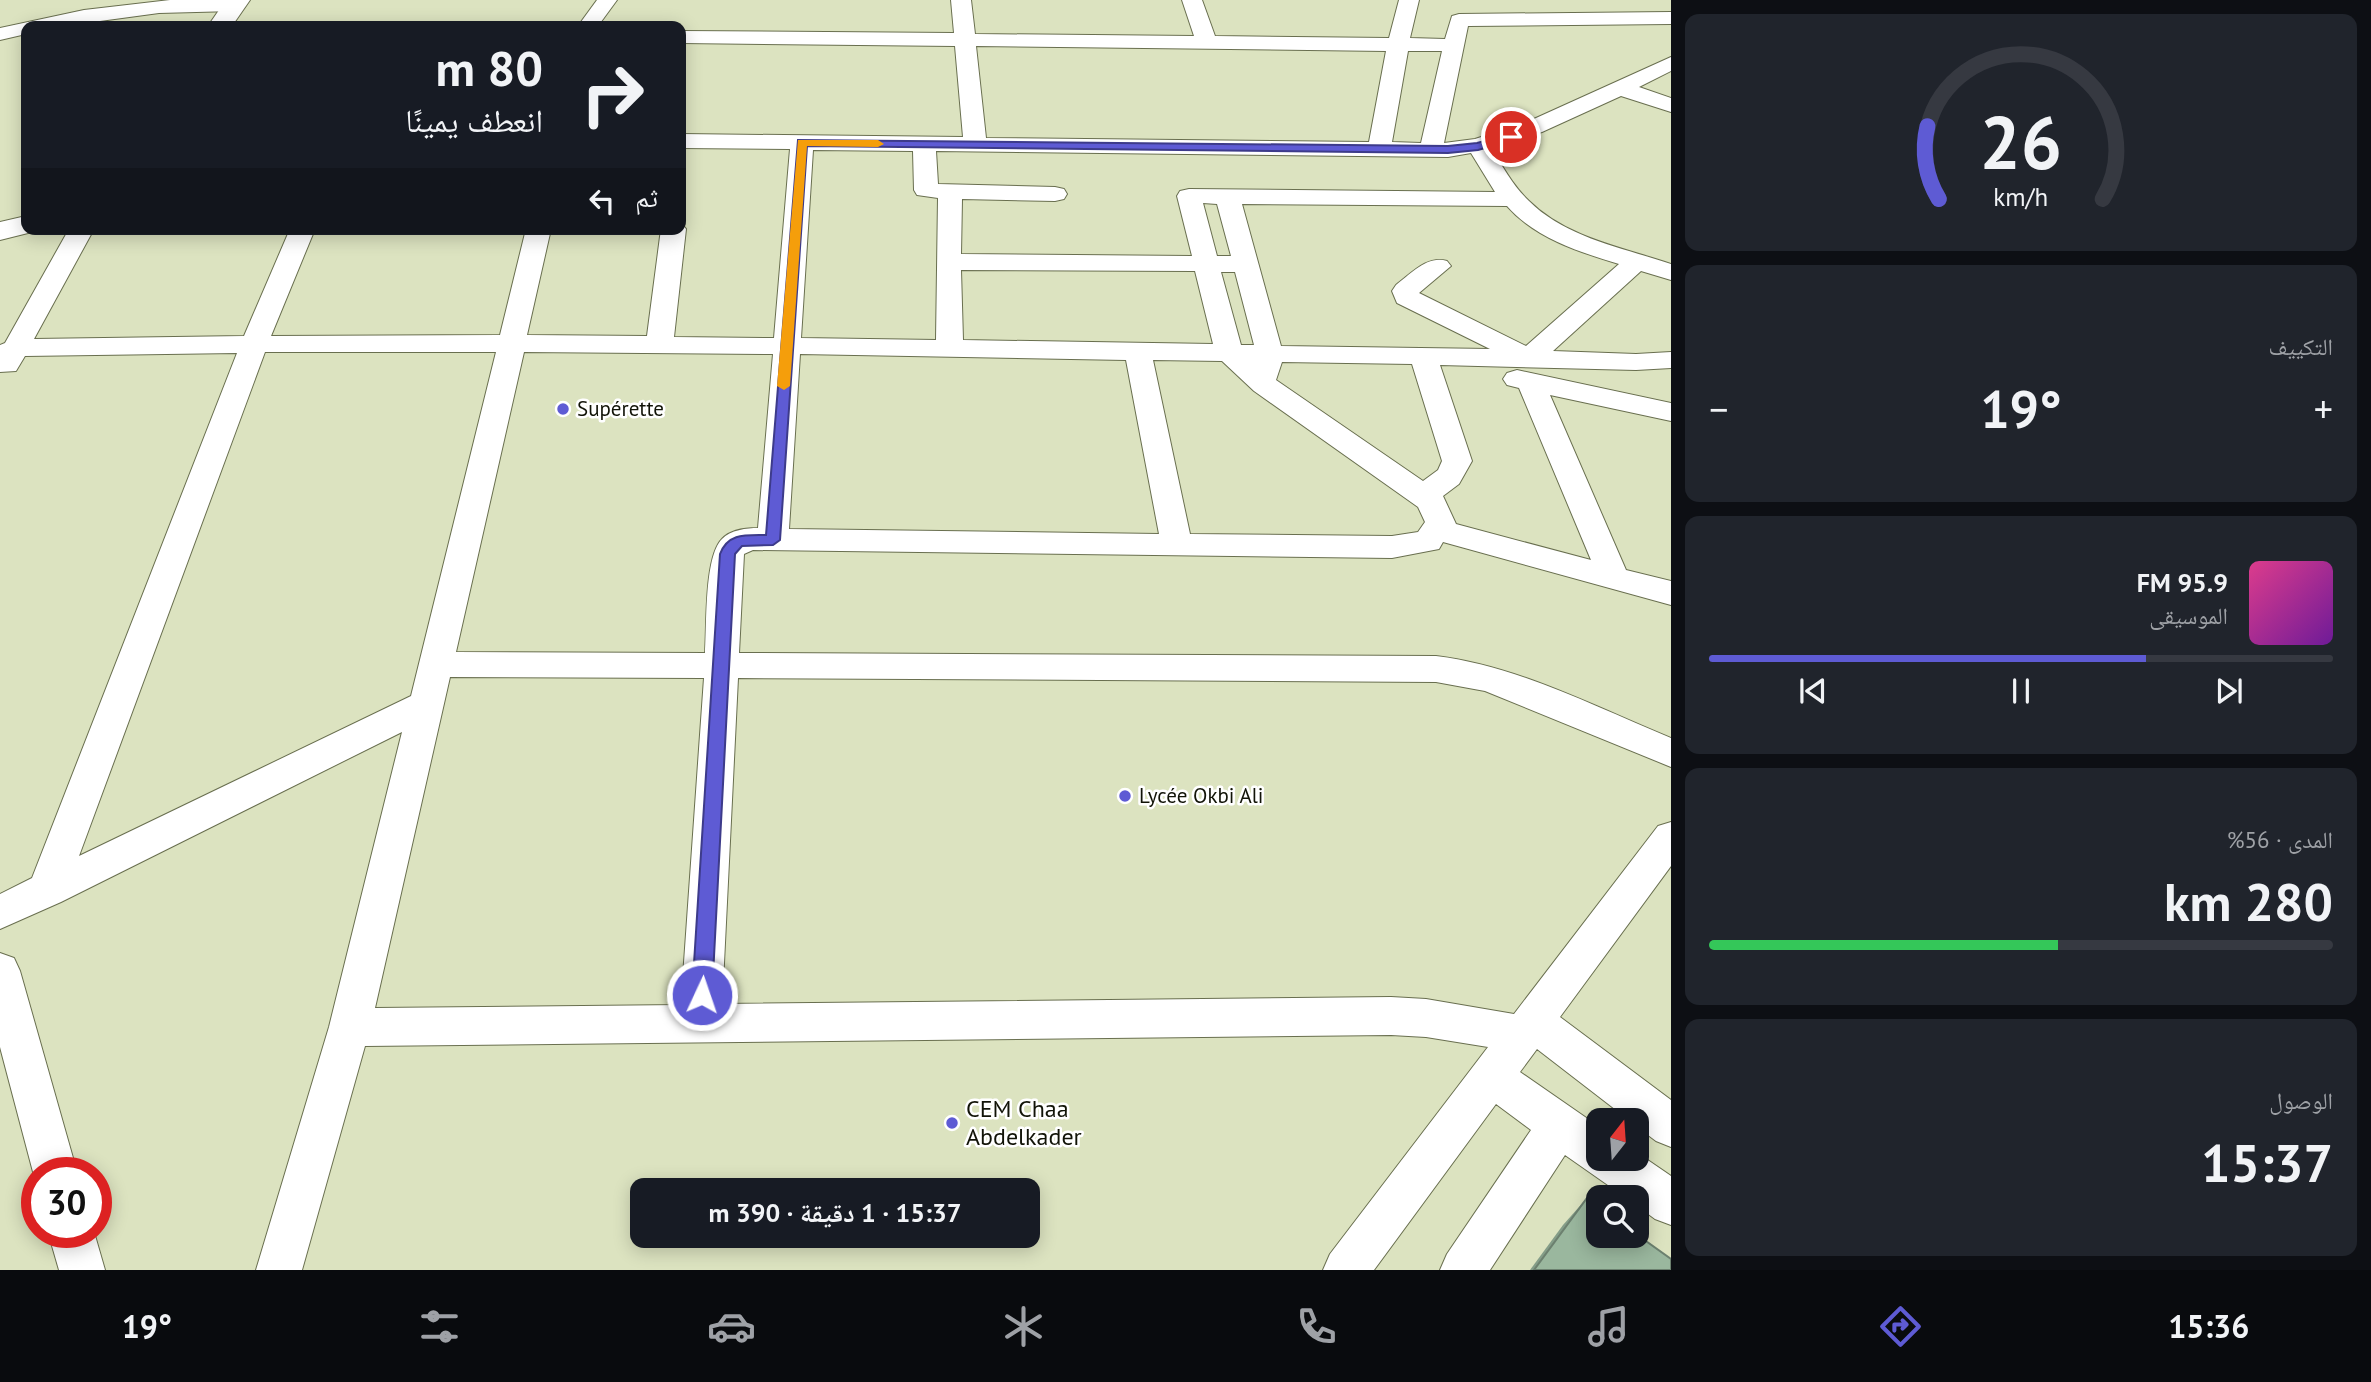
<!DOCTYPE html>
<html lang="ar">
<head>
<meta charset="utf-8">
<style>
	body { margin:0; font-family:"PT Sans","Noto Naskh Arabic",sans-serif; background:#20242c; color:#f1f3f6; direction:rtl; height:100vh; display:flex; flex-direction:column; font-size:26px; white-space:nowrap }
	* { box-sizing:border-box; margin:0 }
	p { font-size:23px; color:#9ea1a6 }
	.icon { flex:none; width:38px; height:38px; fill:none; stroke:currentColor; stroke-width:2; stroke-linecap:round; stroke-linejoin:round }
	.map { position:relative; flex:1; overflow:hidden; direction:ltr }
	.side { display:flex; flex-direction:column; gap:14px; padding:14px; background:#0d0f14; width:700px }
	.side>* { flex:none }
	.guide { position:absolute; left:21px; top:21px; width:665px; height:214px; border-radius:14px; box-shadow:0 4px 18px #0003; direction:rtl; background:#171b24; color:#f1f3f6; overflow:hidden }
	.needle { width:46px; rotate:17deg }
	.controls { position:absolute; left:1586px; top:1108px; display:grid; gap:14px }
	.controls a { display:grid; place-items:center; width:63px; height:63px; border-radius:14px; background:#171b24; box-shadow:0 4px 18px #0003; font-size:35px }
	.speed { position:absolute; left:21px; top:1157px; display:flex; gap:14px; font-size:35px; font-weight:700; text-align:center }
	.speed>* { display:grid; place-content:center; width:91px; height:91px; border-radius:50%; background:#171b24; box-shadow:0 4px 18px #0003; line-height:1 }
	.speed .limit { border:10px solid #d22; background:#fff; color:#111 }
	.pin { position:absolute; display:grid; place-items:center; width:60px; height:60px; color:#fff; margin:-30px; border:4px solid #fff; border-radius:50%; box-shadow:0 2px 7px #0007 }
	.me { position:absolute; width:77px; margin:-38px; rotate:3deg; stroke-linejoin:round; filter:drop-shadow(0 0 5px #0008) }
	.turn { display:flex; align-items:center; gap:24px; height:147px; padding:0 28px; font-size:32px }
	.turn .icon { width:91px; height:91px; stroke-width:2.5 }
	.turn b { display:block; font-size:49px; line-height:60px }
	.then { display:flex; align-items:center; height:66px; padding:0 28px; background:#0003; gap:14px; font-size:26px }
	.big { font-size:52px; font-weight:700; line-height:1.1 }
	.side .widget { flex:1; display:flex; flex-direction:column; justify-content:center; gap:10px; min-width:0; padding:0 24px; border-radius:14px; background:#20242c }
	.side .dial { align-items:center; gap:0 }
	.dial svg { height:182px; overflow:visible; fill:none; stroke:#363941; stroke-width:7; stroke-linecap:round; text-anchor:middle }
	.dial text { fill:#f1f3f6; stroke:none }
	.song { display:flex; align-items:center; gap:21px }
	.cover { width:84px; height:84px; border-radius:10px; background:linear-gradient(135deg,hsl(330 70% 55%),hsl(280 70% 35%)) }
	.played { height:7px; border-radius:4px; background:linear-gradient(90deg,#5e5bd4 70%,#363941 70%) }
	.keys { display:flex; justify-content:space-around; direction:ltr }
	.heat { display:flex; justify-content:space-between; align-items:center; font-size:38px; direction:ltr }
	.charge { height:10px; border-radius:5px; background:linear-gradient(90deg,#34c759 56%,#363941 0) }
	.trip { position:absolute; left:630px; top:1178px; width:410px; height:70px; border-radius:14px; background:#171b24; box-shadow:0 4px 18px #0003; font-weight:700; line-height:70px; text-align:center; direction:rtl }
	.dock { display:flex; height:112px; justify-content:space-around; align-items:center; background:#090b0e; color:#9ea1a6 }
	.dock .icon { width:49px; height:49px }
	.dock .active { color:#5e5bd4 }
	.dock b { font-size:32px; color:#f1f3f6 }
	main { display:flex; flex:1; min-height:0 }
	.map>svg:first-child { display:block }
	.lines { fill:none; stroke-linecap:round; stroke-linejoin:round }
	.street-casing { stroke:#696f4f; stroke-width:2 }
	.secondary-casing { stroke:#696f4f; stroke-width:2 }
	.street { fill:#fff; fill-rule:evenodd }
	.secondary { fill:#fff; fill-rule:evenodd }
	.wall { fill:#849d88 }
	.building { fill:#9ab79e; stroke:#6c806f; stroke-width:2 }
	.route { fill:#5e5bd4; stroke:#3d3b8a; stroke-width:2 }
	.slow { fill:#f59e0b }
	.poi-dot { fill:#5e5bd4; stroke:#fff; stroke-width:2.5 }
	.labels { text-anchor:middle; stroke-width:5; stroke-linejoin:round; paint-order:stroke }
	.poi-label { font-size:21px; fill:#111307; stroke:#fff; text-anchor:start }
	.near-poi-label { font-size:24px; fill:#111307; stroke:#fff; text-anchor:start }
</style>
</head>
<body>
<main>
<section class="side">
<div class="widget dial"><svg viewBox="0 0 100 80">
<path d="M14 69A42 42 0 1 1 86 69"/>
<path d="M14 69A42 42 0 0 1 9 37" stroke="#5e5bd4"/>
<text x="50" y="56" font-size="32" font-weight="700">26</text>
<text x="50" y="72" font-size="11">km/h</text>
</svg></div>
<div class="widget"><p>التكييف</p>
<div class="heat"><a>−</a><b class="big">19°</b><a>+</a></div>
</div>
<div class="widget">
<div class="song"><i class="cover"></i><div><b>95.9 FM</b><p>الموسيقى</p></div></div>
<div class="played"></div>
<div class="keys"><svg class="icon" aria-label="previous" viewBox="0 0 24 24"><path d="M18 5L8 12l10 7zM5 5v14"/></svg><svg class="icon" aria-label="pause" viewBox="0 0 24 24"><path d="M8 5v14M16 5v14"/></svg><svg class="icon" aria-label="next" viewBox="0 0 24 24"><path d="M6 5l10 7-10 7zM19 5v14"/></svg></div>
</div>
<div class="widget"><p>المدى · 56%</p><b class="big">280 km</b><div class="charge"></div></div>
<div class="widget"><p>الوصول</p><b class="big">15:37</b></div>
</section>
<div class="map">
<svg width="1671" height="1270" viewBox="0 0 1671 1270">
	<rect width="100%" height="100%" fill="#dce3c0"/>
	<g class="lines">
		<g class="street-casing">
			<g id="street">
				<path d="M 170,0 L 238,0 L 244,5 L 241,9 L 234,11 L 159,13 L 63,26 L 26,26 L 26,34 L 0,40 L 0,28 L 84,10 Z"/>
				<path d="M 597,0 L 617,0 L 598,26 L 578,26 Z"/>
				<path d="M 951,0 L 971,0 L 975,34 L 1194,36 L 1182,0 L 1202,0 L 1215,36 L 1389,38 L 1399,0 L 1419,0 L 1410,38 L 1445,39 L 1452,16 L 1459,14 L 1671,12 L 1671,24 L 1468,26 L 1444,143 L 1475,139 L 1525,123 L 1671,57 L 1671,71 L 1639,87 L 1671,98 L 1671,112 L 1621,96 L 1542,132 L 1491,148 C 1503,167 1513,186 1529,201 C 1566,238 1624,248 1671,264 L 1671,280 L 1641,271 L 1553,351 L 1636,354 L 1671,352 L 1671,368 L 1636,370 L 1440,365 L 1472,461 L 1459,484 L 1443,496 L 1456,524 L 1591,560 L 1519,388 L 1507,385 L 1503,379 L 1507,373 L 1517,370 L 1671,403 L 1671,421 L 1550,395 L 1626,570 L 1671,581 L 1671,605 L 1443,542 L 1439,549 L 1392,558 L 753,550 L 744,554 L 739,653 L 1436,656 C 1518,666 1595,707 1671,738 L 1671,767 L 1485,691 L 1436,682 L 738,678 L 722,1004 L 1391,997 L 1426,999 L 1514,1014 L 1658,826 L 1671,822 L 1671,866 L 1560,1017 L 1671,1100 L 1671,1147 L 1656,1141 L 1636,1126 L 1636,1120 L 1629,1120 L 1537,1049 L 1520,1072 L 1598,1126 L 1598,1158 L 1636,1158 L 1636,1152 L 1671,1176 L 1671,1225 L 1655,1219 L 1636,1205 L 1636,1197 L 1625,1197 L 1565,1155 L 1490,1270 L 1440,1270 L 1447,1254 L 1531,1130 L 1496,1104 L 1374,1270 L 1323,1270 L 1330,1254 L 1488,1047 L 1426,1037 L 1391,1035 L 365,1046 L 302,1270 L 256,1270 L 329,1027 L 402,732 L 61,902 L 0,929 L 0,894 L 32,878 L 237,353 L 25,356 L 16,371 L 0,372 L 0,345 L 5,343 L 69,229 L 94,229 L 34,339 L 244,336 L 290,229 L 315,229 L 271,336 L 500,335 L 526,229 L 551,229 L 527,335 L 647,336 L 661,229 L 681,229 L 681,223 L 686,229 L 674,337 L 774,338 L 790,149 L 681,148 L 681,134 L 963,137 L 955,46 L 681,43 L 681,31 L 954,33 ZM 976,46 L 1386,51 L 1369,142 L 986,138 ZM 1408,51 L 1442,51 L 1421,143 L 1392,142 ZM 813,150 L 913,151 L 914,190 L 917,195 L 938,198 L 936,340 L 801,338 ZM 936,151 L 1448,157 L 1471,153 L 1495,192 L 1189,189 L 1180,191 L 1177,196 L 1192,256 L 961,254 L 962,199 L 1055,201 L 1064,199 L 1067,194 L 1064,189 L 1055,187 L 938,184 ZM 1203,203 L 1217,204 L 1231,256 L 1217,256 ZM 1242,204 L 1507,206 C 1535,238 1579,252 1619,264 L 1526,346 L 1419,293 L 1451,266 L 1447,261 C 1427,255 1411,274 1396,285 L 1392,291 L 1397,303 L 1490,349 L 1281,346 ZM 961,270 L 1195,271 L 1213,344 L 963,340 ZM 1221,272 L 1235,272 L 1254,345 L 1241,345 ZM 265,352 L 496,352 L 411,696 L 79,856 ZM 524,352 L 773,354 L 758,528 C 747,528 730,530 722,539 C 704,557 707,626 705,653 L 456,652 ZM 800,354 L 1126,360 L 1159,534 L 789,529 ZM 1153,360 L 1222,361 L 1254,391 L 1418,507 L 1425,522 L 1418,532 L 1392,536 L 1190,534 ZM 1282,362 L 1412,364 L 1442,461 L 1438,470 L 1423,481 L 1276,380 ZM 450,677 L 704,678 L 681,1005 L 375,1008 Z"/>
				<path d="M 0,953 L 14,958 L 20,971 L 77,1172 L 37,1172 L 37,1181 L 33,1172 L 0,1047 Z"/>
				<path d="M 48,1232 L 94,1232 L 105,1270 L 59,1270 Z"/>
			</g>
		</g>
		<g class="secondary-casing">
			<g id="secondary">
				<path d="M 226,0 L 250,0 L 232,26 L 208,26 Z"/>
				<path d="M 26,216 L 26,229 L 37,229 L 36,231 L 0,240 L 0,222 Z"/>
			</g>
		</g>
		<use href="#street" class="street"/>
		<use href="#secondary" class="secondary"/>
	</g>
	<path class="wall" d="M 1587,1198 L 1671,1270 L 1530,1270 L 1563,1225 Z"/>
	<path class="building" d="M 1587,1198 L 1598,1206 L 1598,1236 L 1636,1236 L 1636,1234 L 1671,1259 L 1671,1270 L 1534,1270 Z"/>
	<path class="route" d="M 1511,134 L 1516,137 L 1515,140 L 1478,150 L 1448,153 L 807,146 L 780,540 L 773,545 L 742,546 L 735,554 L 712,995 L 709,1001 L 702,1004 L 695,1001 L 692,995 L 720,554 C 728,533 745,535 766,535 L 798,140 L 1448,146 L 1477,143 Z"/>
	<path class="slow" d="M 798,140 L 878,140 L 884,144 L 878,147 L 807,146 L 790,386 L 784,390 L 777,386 Z"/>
	<g class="poi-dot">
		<circle cx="563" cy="409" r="7"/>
		<circle cx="1125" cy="796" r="7"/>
		<circle cx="952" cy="1123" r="7"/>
	</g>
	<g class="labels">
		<g class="poi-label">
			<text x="577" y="416">Supérette</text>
			<text x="1139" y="803">Lycée Okbi Ali</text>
		</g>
		<g class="near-poi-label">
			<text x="966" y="1117">CEM Chaa<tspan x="966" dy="28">Abdelkader</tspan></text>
		</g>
	</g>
</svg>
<div class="controls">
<a><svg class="needle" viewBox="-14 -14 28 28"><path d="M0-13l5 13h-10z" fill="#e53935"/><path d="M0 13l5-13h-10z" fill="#9ea1a6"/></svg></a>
<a><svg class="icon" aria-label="search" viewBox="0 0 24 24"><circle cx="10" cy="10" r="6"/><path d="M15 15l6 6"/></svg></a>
</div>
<div class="speed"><div class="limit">30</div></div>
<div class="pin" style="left:1511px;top:137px;background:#d93025"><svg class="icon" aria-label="arrive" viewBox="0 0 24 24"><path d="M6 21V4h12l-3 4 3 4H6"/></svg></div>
<svg class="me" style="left:702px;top:995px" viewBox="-20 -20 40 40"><circle r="17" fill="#5e5bd4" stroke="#fff" stroke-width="3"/><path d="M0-11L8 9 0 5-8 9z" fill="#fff"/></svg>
<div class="trip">15:37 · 1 دقيقة · 390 m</div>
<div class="guide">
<div class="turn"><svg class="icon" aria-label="right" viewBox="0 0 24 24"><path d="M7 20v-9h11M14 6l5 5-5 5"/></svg><div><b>80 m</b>انعطف يمينًا</div></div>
<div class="then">ثم<svg class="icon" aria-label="left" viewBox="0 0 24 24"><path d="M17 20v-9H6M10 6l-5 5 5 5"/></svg></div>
</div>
</div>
</main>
<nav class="dock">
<b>15:36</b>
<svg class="icon active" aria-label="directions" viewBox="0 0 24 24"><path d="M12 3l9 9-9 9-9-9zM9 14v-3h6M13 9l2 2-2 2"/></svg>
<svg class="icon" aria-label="music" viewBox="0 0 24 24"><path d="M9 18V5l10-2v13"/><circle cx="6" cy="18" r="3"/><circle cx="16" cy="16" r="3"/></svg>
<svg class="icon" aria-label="phone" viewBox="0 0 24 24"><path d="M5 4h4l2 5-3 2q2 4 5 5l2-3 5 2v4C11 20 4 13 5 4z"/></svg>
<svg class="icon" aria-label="climate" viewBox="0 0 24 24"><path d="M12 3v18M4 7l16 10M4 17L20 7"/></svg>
<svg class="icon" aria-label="car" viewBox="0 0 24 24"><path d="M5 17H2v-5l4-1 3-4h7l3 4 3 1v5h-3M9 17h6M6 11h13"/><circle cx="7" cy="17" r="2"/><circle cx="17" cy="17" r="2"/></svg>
<svg class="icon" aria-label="filters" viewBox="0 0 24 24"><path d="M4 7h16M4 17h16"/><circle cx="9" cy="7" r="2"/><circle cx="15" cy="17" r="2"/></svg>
<b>19°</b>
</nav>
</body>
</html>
